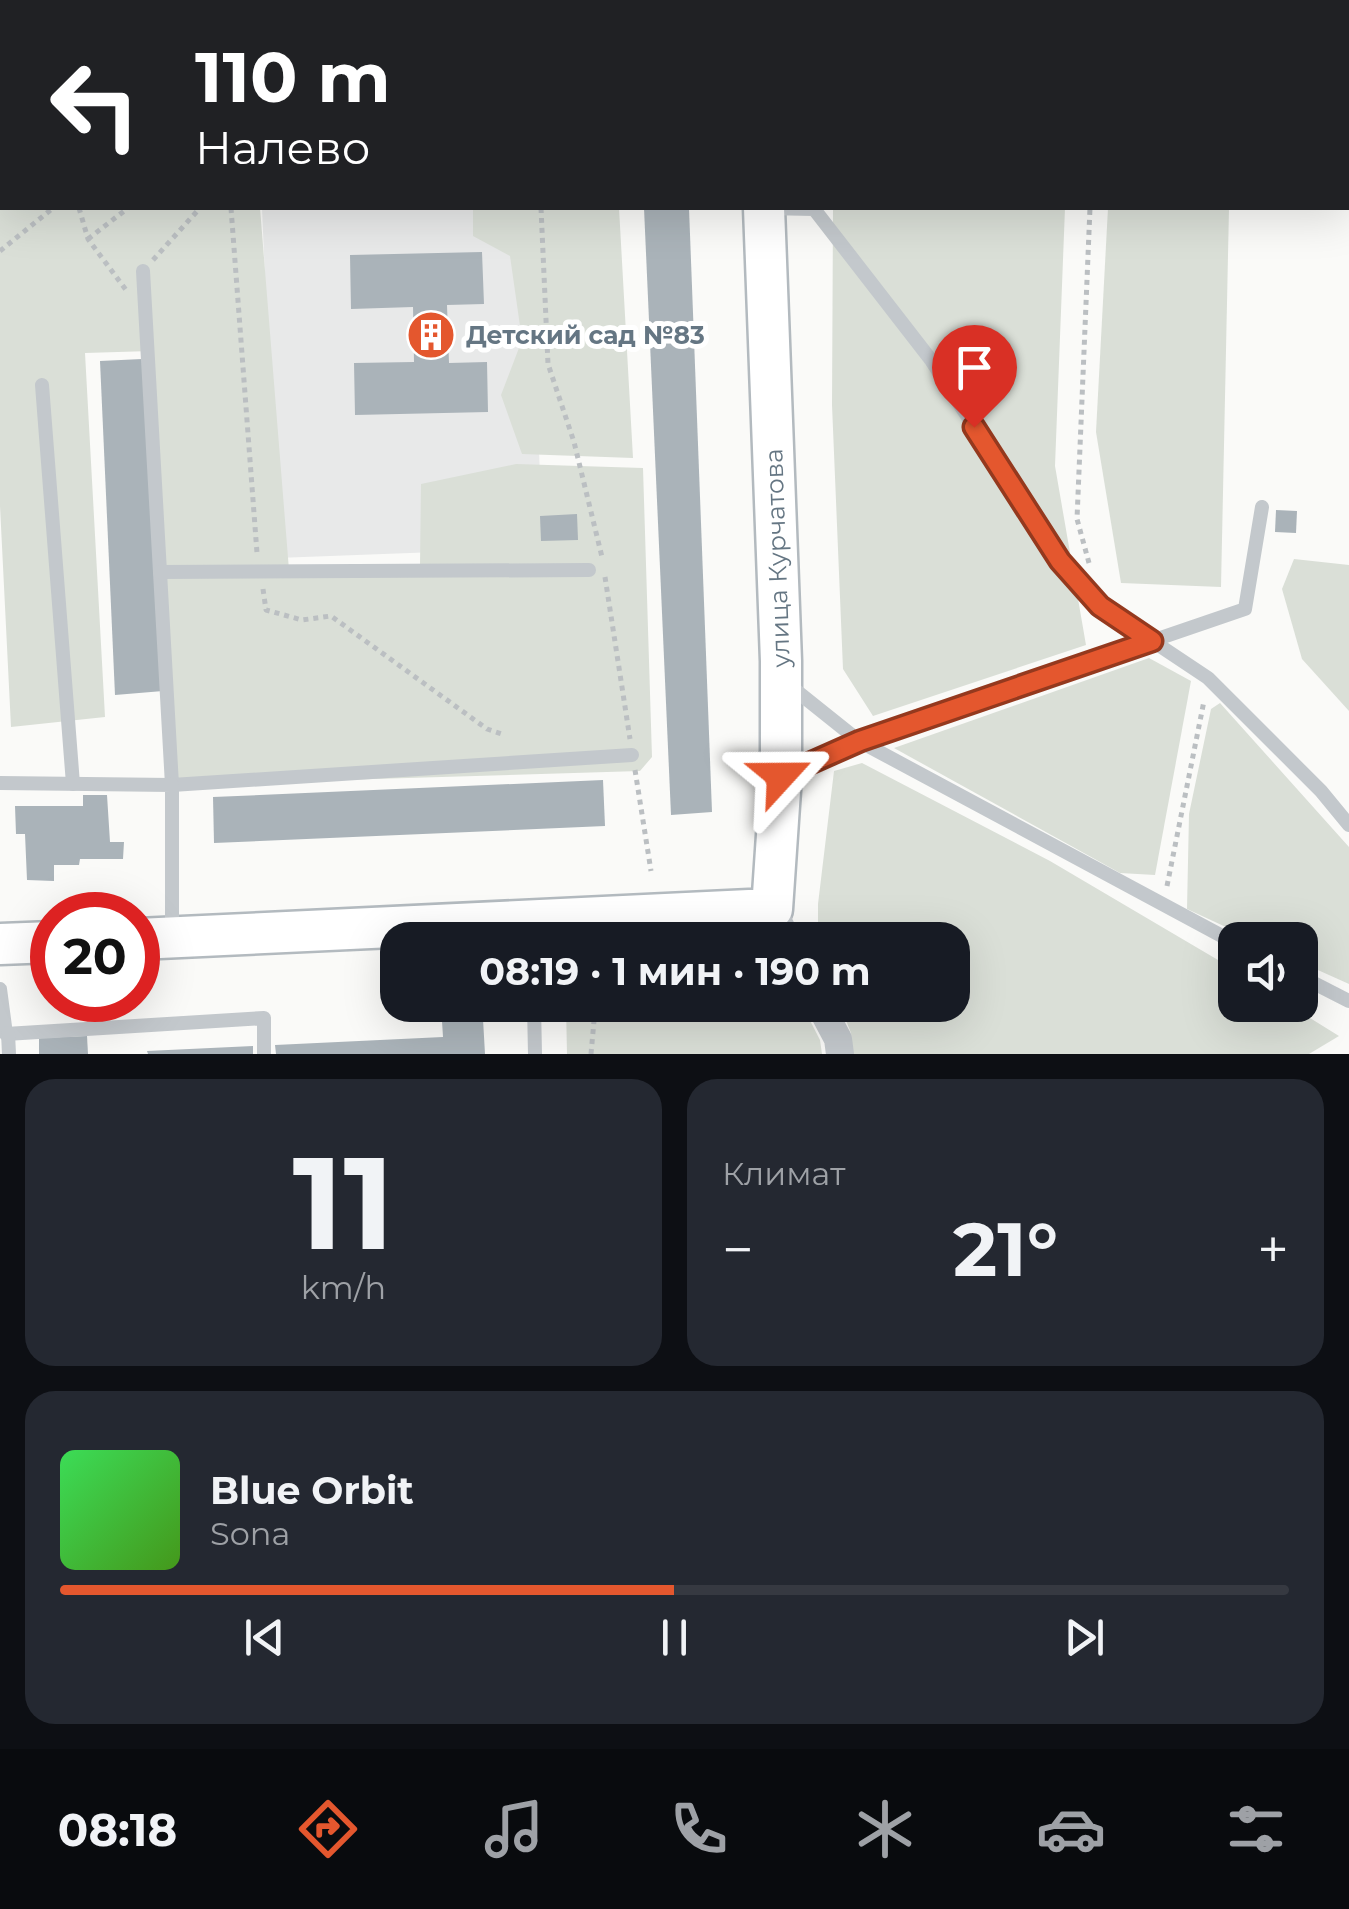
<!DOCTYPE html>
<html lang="ru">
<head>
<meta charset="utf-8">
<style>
	body { margin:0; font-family:Montserrat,sans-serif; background:#242831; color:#f1f3f6; height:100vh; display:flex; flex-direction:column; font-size:38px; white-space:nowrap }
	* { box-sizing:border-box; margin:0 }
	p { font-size:32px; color:#9ea1a6 }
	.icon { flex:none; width:55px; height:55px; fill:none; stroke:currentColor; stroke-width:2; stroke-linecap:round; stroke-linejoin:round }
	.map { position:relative; height:1054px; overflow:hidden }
	.details { display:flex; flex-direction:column; gap:25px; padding:25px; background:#0d0f14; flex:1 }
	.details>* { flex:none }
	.guide { position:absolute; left:0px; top:0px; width:1350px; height:210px; box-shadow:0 10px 40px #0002; background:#202124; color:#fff; overflow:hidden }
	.fabs { position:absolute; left:1218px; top:922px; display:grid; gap:20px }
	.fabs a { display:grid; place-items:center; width:100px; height:100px; border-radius:20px; background:#171b24; box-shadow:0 10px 40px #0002; font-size:50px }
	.speed { position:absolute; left:30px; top:892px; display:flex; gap:20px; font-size:50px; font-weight:700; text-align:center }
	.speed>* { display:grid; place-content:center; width:130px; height:130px; border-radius:50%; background:#171b24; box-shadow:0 10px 40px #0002; line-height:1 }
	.speed .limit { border:15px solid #d22; background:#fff; color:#111 }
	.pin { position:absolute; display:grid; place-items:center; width:85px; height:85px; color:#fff; margin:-102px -42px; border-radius:50% 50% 50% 0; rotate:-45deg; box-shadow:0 0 10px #0007 }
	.pin .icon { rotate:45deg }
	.me { position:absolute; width:110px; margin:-55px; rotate:66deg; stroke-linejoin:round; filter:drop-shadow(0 0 8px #0008) }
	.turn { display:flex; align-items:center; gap:35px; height:210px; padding:0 30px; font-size:45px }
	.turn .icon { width:130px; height:130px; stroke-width:2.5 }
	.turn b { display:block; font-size:70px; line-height:85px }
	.big { font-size:75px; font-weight:700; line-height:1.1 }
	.details .widget { flex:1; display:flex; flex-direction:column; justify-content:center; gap:15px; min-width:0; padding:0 35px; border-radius:30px; background:#242831 }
	.details .dial { align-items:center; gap:0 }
	.dial b { font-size:130px; line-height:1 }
	.song { display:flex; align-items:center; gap:30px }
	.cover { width:120px; height:120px; border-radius:15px; background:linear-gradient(135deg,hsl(130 70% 55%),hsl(100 70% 35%)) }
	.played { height:10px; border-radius:5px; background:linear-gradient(90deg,#e4572e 50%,#363941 50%) }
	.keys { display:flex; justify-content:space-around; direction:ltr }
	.heat { display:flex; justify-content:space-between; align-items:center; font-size:55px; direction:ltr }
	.details .tiles { flex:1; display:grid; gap:25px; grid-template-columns:1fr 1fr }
	.widget:last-child { grid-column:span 2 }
	.trip { position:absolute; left:380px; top:922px; width:590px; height:100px; border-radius:30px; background:#171b24; box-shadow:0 10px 40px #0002; font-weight:700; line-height:100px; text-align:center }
	.menu { display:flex; height:160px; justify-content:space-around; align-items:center; background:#090b0e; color:#9ea1a6 }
	.menu .icon { width:70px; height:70px }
	.menu .selected { color:#e4572e }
	.menu b { font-size:45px; color:#f1f3f6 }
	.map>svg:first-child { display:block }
	.built { fill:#e8e9e9 }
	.green { fill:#dadfd7 }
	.building { fill:#aab3b9 }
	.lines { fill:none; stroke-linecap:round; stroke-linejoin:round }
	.secondary-casing { stroke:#b3babf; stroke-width:45 }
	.path { stroke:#bbbfc2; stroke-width:5; stroke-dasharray:5 5; stroke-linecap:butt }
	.lane { stroke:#c3c8cc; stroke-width:14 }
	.street { stroke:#c3c8cc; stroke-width:28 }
	.secondary { stroke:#fff; stroke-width:40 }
	.route-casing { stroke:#94391e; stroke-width:25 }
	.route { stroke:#e4572e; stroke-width:18 }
	.labels { text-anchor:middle; stroke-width:10; stroke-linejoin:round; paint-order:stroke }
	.poi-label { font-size:25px; font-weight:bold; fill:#657683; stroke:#fff; text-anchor:start }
	.street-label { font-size:25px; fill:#657683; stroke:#fff }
</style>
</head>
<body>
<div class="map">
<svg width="1349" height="1054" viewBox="0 0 1349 1054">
	<rect width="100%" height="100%" fill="#fafaf8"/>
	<path class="built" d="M 262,208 L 529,208 L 543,548 L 277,558 Z"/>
	<g class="green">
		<path d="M 0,26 L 2,208 L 260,208 L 289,570 L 420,566 L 421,484 L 516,464 L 643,468 L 652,757 L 640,771 L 172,785 L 151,351 L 85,353 L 105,717 L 11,727 L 0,506 Z"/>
		<path d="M 473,208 L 619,208 L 633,458 L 522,454 L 501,395 L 522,340 L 510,256 L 473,236 Z"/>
		<path d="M 833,208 L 1065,208 L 1055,466 L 1086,645 L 873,716 L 843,669 L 832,405 Z"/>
		<path d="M 1108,208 L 1229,208 L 1221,587 L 1121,583 L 1096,432 Z"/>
		<path d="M 1294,559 L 1349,565 L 1349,711 L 1302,659 L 1282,589 Z"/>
		<path d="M 1149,658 L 1191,681 L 1155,875 L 1120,873 L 894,748 Z"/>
		<path d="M 1220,703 L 1349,847 L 1349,984 L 1300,962 L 1300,940 L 1254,940 L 1187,909 L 1189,814 L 1211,709 Z"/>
		<path d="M 862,763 L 1050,861 L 1235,970 L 1235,1005 L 1289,1005 L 1339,1036 L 1309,1054 L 853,1054 L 851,1033 L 840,1005 L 952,1005 L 952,940 L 818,940 L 818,904 L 834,771 Z"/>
		<path d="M 566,1005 L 802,1005 L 820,1040 L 822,1054 L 567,1054 Z"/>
	</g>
	<g class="building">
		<path d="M 644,208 L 689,208 L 712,812 L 671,815 Z"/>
		<path d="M 482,252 L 484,304 L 447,305 L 449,363 L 487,362 L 488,412 L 355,415 L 354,363 L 414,362 L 413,307 L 351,309 L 350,255 Z"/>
		<path d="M 142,359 L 163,691 L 115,695 L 100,361 Z"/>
		<path d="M 1276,510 L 1297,511 L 1296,533 L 1275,532 Z"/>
		<path d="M 577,514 L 578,540 L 541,541 L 540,516 Z"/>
		<path d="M 603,780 L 605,826 L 214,843 L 213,797 Z"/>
		<path d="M 83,795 L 107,795 L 110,842 L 124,842 L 123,859 L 80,859 L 79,865 L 54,865 L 54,881 L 27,880 L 25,834 L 16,834 L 15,806 L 83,806 Z"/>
		<path d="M 483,1019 L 485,1054 L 276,1054 L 275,1045 L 443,1037 L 442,1021 Z"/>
		<path d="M 87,1036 L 88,1054 L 39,1054 L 39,1038 Z"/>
		<path d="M 253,1046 L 253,1054 L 148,1054 L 147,1051 Z"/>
	</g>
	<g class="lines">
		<g class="secondary-casing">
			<g id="secondary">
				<path d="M 755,0 L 755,2"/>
				<path d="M 138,939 L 772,909 L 781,776 L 781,661 L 764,208"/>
				<path d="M 0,944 L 52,942"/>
			</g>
		</g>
		<g class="path">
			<path d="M 22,0 L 23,2"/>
			<path d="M 1099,2 L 1099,0"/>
			<path d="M 0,201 L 2,201"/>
			<path d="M 79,208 L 88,239 L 126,290"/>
			<path d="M 231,208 L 257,553"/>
			<path d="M 541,208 L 548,364 L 574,442 L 602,557"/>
			<path d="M 88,239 L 128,208"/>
			<path d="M 0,251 L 53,208"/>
			<path d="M 153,260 L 200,208"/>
			<path d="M 1089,563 L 1077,519 L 1090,208"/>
			<path d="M 605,577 L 630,739"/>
			<path d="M 263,589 L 266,610 L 302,620 L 331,616 L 487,729 L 502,734"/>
			<path d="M 635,770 L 651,871"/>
			<path d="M 1167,886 L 1204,701"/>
			<path d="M 591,1054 L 594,1021 L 601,1005"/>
		</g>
		<g class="lane">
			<path d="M 765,208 L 814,209 L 931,360 L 1061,561 L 1100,606 L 1208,678 L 1321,791 L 1349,825"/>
			<path d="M 143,271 L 172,785 L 632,755"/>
			<path d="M 42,385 L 73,784"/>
			<path d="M 160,572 L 589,570"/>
			<path d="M 789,685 L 859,741 L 1235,943"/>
			<path d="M 786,774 L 859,741 L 1245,609 L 1262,507"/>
			<path d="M 0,783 L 172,785 L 172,932"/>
			<path d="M 1300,976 L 1349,1001"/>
			<path d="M 0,989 L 6,1034 L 264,1018 L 264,1054"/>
			<path d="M 534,1005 L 535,1054"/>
			<path d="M 8,1033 L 9,1054"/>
		</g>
		<g class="street">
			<path d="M 772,909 L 787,940"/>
			<path d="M 820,1005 L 838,1039 L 840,1054"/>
		</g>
		<use href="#secondary" class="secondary"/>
	</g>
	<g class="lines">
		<g class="route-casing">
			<path id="route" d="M 781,776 L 860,741 L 1152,641 L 1100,606 L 1060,561 L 974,427"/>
		</g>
		<use href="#route" class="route"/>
	</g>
	<defs>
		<g id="building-disc" transform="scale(2.5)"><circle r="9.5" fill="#e4572e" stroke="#fff"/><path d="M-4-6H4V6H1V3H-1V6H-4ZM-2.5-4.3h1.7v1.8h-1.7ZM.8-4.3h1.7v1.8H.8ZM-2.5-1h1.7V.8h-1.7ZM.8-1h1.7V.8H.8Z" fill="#fff"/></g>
	</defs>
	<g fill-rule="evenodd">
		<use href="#building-disc" x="431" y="335"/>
	</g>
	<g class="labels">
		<g class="poi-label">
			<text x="466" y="344">Детский сад №83</text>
		</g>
		<g class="street-label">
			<text transform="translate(777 558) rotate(-92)" y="9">улица Курчатова</text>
		</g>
	</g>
</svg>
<div class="fabs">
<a><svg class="icon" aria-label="sound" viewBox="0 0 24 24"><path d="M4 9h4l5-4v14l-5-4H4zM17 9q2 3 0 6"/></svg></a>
</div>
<div class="speed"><div class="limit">20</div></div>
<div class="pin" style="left:974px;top:427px;background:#d93025"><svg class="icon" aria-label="arrive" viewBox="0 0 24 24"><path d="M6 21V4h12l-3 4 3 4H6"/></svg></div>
<svg class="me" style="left:781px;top:776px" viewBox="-20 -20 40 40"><path d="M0-17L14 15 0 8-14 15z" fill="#e4572e" stroke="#fff" stroke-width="4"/></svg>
<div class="trip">08:19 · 1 мин · 190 m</div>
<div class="guide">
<div class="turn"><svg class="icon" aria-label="left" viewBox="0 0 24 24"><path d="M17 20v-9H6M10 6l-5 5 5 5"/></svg><div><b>110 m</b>Налево</div></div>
</div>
</div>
<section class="details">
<div class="tiles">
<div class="widget dial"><b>11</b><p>km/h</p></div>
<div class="widget"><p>Климат</p>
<div class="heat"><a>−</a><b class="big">21°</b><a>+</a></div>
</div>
<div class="widget">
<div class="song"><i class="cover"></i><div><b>Blue Orbit</b><p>Sona</p></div></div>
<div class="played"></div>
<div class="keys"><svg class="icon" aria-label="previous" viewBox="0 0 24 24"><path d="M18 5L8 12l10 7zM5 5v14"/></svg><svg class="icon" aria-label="pause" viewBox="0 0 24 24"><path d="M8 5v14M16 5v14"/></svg><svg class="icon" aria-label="next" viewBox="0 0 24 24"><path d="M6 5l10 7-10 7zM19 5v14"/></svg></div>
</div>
</div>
</section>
<nav class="menu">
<b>08:18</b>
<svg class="icon selected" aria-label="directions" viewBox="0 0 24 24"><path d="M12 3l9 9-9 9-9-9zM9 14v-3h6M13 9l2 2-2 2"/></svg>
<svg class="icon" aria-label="music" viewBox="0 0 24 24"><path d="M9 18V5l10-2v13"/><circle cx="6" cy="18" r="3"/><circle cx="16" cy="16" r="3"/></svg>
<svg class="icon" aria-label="phone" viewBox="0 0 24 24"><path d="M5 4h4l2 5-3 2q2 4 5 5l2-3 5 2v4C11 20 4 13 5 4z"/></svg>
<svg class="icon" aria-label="climate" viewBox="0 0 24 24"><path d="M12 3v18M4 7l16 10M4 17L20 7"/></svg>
<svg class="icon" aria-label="car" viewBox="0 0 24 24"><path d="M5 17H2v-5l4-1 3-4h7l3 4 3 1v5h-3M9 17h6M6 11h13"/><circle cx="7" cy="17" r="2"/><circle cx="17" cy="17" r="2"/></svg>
<svg class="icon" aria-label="filters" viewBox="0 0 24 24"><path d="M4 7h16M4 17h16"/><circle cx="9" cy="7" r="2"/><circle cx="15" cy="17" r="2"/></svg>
</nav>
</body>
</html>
